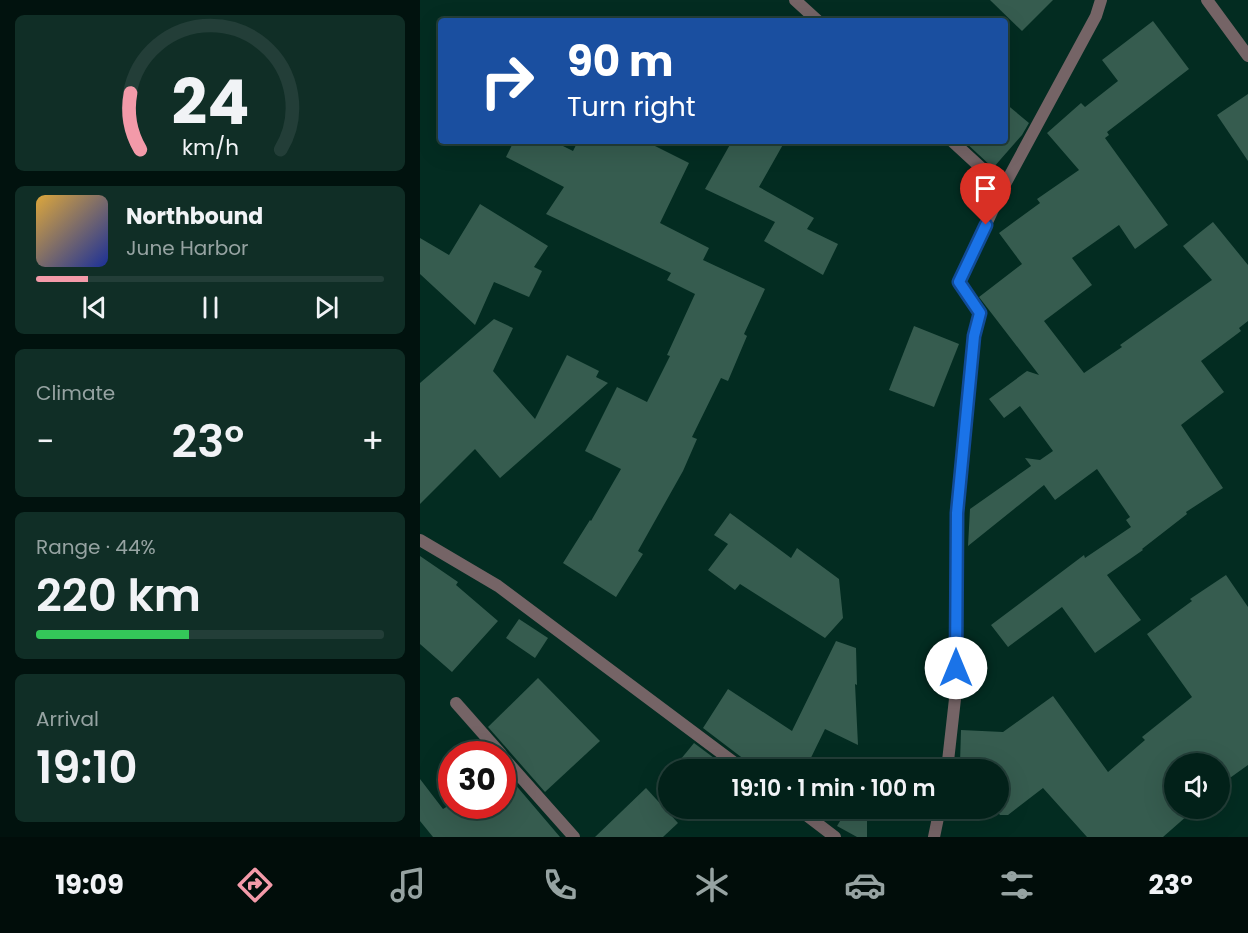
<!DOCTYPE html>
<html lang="en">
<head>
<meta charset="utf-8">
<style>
	body { margin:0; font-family:Poppins,sans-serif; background:#102e26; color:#f1f3f6; height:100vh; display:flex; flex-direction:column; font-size:22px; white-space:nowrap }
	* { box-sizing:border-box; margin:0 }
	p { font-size:20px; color:#96a3a2 }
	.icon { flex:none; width:33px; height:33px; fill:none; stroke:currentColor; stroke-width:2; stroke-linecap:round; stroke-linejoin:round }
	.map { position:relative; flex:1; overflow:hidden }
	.side { display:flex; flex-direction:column; gap:15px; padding:15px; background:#01120e; width:420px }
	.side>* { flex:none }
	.guide { position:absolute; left:18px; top:18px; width:570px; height:126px; border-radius:6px; box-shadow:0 6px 24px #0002,0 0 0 2px #233e38; background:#1a4fa0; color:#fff; overflow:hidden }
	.tools { position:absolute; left:744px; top:753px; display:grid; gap:12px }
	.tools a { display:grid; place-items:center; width:66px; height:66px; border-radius:50%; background:#022119; box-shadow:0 6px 24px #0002,0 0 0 2px #233e38; font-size:30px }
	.speed { position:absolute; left:18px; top:741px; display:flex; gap:12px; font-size:30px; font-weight:700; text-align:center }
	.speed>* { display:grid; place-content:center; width:78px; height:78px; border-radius:50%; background:#022119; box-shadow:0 6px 24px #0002,0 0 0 2px #233e38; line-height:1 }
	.speed .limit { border:9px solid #d22; background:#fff; color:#111 }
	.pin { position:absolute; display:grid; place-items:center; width:51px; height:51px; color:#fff; margin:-62px -26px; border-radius:50% 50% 50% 0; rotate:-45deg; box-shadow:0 0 6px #0007 }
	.pin .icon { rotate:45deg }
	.me { position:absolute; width:66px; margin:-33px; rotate:0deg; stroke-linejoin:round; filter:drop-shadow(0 0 4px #0008) }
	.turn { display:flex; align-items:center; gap:21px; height:126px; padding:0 30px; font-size:27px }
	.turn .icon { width:78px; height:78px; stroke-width:2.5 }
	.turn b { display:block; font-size:42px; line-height:51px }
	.big { font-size:45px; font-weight:600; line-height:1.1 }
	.side .tile { flex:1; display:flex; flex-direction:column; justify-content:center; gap:9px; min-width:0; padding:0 21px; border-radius:9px; background:#102e26 }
	.side .dial { align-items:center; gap:0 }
	.dial svg { height:156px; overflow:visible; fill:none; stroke:#233e38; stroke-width:7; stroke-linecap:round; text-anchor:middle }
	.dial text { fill:#f1f3f6; stroke:none }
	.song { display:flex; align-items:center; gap:18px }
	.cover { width:72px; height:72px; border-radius:9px; background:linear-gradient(135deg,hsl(40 70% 55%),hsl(230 70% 35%)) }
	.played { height:6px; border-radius:3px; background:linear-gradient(90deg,#f39aa9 15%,#233e38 15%) }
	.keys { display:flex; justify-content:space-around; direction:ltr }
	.heat { display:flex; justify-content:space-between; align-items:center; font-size:33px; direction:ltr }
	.charge { height:9px; border-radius:4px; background:linear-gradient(90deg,#34c759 44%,#233e38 0) }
	.trip { position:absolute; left:238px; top:759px; width:351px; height:60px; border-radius:30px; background:#022119; box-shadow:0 6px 24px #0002,0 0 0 2px #233e38; font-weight:600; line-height:60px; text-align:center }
	.dock { display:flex; height:96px; justify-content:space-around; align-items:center; background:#010d0a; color:#96a3a2 }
	.dock .icon { width:42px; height:42px }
	.dock .current { color:#f39aa9 }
	.dock b { font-size:27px; color:#f1f3f6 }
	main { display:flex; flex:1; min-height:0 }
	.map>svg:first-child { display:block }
	.building { fill:#365c4f }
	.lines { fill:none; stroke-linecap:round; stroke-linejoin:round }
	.minor { stroke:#756466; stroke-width:12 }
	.route-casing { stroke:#114b97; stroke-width:15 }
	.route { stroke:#1a73e8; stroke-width:10 }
</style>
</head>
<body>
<main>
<section class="side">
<div class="tile dial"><svg viewBox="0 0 100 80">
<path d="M14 69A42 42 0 1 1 86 69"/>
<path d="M14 69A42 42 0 0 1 9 40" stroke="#f39aa9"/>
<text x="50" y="56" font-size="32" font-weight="700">24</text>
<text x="50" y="72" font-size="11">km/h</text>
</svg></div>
<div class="tile">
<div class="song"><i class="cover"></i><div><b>Northbound</b><p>June Harbor</p></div></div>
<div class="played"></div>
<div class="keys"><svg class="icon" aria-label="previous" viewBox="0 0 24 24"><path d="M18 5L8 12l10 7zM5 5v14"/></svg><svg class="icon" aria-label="pause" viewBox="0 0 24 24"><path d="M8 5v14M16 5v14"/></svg><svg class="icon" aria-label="next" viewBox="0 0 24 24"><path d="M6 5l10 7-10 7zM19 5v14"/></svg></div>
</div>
<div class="tile"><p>Climate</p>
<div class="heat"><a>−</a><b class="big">23°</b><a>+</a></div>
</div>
<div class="tile"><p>Range · 44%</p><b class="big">220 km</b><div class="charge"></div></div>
<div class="tile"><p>Arrival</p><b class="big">19:10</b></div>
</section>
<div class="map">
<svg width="828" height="837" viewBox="0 0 828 837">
	<rect width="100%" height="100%" fill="#032c21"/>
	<g class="building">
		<path d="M 570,0 L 633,0 L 602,31 Z"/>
		<path d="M 733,21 L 769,69 L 687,132 L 689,135 L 685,138 L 748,225 L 715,249 L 699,225 L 652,258 L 672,285 L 624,321 L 664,373 L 702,347 L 700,345 L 792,280 L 763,246 L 793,222 L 828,265 L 828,321 L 819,328 L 821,331 L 781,361 L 804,392 L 761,425 L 803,488 L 766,512 L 767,514 L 722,549 L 723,550 L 687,575 L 721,620 L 675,653 L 642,607 L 588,647 L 571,625 L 664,555 L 665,558 L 711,527 L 706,520 L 710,517 L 677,469 L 635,500 L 624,485 L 548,546 L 550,509 L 611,466 L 605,458 L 620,460 L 633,451 L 600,406 L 584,418 L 569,399 L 607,371 L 619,375 L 559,297 L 602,264 L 579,233 L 620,203 L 617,199 L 659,170 L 627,133 L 661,103 L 665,107 L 698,81 L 682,60 Z"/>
		<path d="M 828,94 L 828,161 L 797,115 Z"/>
		<path d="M 585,103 L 609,123 L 602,135 L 573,168 L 544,141 L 585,141 Z"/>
		<path d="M 94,141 L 133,141 L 153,151 L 158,141 L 225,141 L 269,163 L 240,223 L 289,248 L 283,260 L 345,289 L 324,334 L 327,336 L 308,381 L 301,378 L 272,437 L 277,439 L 263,471 L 218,551 L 223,554 L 196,597 L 143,563 L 170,520 L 171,521 L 201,469 L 165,451 L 197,387 L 227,402 L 250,356 L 247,355 L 275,294 L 247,280 L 251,273 L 126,214 L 144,187 L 86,157 Z"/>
		<path d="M 312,141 L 365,141 L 339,187 L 394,218 L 387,229 L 418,244 L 403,275 L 344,241 L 355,222 L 285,189 Z"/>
		<path d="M 60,204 L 128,246 L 114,267 L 122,271 L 109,297 L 74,282 L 55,325 L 0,274 L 0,238 L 29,255 Z"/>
		<path d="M 74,319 L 93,328 L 73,371 L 115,419 L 147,355 L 179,371 L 176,377 L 188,383 L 80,478 L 55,449 L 0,504 L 0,383 Z"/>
		<path d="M 494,326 L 539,344 L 514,407 L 469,390 Z"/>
		<path d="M 310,513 L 371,558 L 377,548 L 419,579 L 423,618 L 405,638 L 320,584 L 315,590 L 288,570 L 308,544 L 294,535 Z"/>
		<path d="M 0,556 L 38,582 L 36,585 L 78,621 L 32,672 L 0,644 Z"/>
		<path d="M 806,575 L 828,607 L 828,765 L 800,785 L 800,764 L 754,764 L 754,808 L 776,808 L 743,837 L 667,837 L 623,788 L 588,815 L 580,815 L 575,808 L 579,808 L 579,770 L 545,770 L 540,763 L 541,730 L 583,732 L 633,696 L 688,772 L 725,740 L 722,737 L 772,697 L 727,634 L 772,601 L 770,599 Z"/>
		<path d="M 99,619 L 128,638 L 115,658 L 86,638 Z"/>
		<path d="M 416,641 L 436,648 L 437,685 L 435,684 L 438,745 L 405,729 L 385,770 L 332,770 L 329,763 L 283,728 L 308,689 L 372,731 Z"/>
		<path d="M 118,678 L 180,741 L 125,792 L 68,727 Z"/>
		<path d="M 274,743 L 310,770 L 252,770 Z"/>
		<path d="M 82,769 L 140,837 L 13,837 L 0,821 L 0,779 L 23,809 L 28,806 L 82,806 Z"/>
		<path d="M 226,788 L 258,823 L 243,837 L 175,837 Z"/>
		<path d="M 428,808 L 447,808 L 447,837 L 437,837 L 417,826 Z"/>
	</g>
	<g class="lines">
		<g class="minor">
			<path d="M 375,0 L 398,21"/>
			<path d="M 787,0 L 828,56"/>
			<path d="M 532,141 L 583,188"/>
			<path d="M 0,540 L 78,586 L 324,770"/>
			<path d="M 36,703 L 81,754"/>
			<path d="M 82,756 L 154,837"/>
			<path d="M 527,770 L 536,690 L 537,513 L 554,336 L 560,313 L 539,282 L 583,188 L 676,16 L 681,0"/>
			<path d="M 377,808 L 415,837"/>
			<path d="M 514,837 L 520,808"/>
		</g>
	</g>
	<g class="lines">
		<g class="route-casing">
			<path id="route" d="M 536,668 L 537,513 L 554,336 L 560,313 L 539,282 L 566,225"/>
		</g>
		<use href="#route" class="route"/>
	</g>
</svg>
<div class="tools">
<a><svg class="icon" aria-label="sound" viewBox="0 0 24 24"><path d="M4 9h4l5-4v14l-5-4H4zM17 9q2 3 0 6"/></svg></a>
</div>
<div class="speed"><div class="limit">30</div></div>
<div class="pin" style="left:566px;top:225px;background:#d93025"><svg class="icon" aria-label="arrive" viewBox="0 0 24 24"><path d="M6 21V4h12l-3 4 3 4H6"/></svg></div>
<svg class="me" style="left:536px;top:668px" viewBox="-20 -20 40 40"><circle r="19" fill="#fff"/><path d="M0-13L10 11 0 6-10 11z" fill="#1a73e8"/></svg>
<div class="trip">19:10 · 1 min · 100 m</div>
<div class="guide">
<div class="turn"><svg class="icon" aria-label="right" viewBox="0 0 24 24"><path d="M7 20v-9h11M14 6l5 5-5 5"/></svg><div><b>90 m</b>Turn right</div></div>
</div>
</div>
</main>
<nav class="dock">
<b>19:09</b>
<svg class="icon current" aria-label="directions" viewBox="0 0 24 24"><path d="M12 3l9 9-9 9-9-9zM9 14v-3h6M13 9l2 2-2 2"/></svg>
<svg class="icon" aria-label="music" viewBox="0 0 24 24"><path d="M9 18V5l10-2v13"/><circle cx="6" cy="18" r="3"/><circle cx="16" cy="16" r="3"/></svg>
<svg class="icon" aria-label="phone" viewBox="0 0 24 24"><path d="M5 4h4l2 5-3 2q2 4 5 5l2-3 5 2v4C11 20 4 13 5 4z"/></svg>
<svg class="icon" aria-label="climate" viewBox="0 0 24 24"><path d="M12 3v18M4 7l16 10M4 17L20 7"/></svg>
<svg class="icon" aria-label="car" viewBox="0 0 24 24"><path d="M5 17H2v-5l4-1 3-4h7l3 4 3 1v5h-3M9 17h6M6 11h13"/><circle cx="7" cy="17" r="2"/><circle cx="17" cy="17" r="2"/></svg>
<svg class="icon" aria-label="filters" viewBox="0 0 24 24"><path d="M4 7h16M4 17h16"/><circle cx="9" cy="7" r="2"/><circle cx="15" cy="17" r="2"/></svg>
<b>23°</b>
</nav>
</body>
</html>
